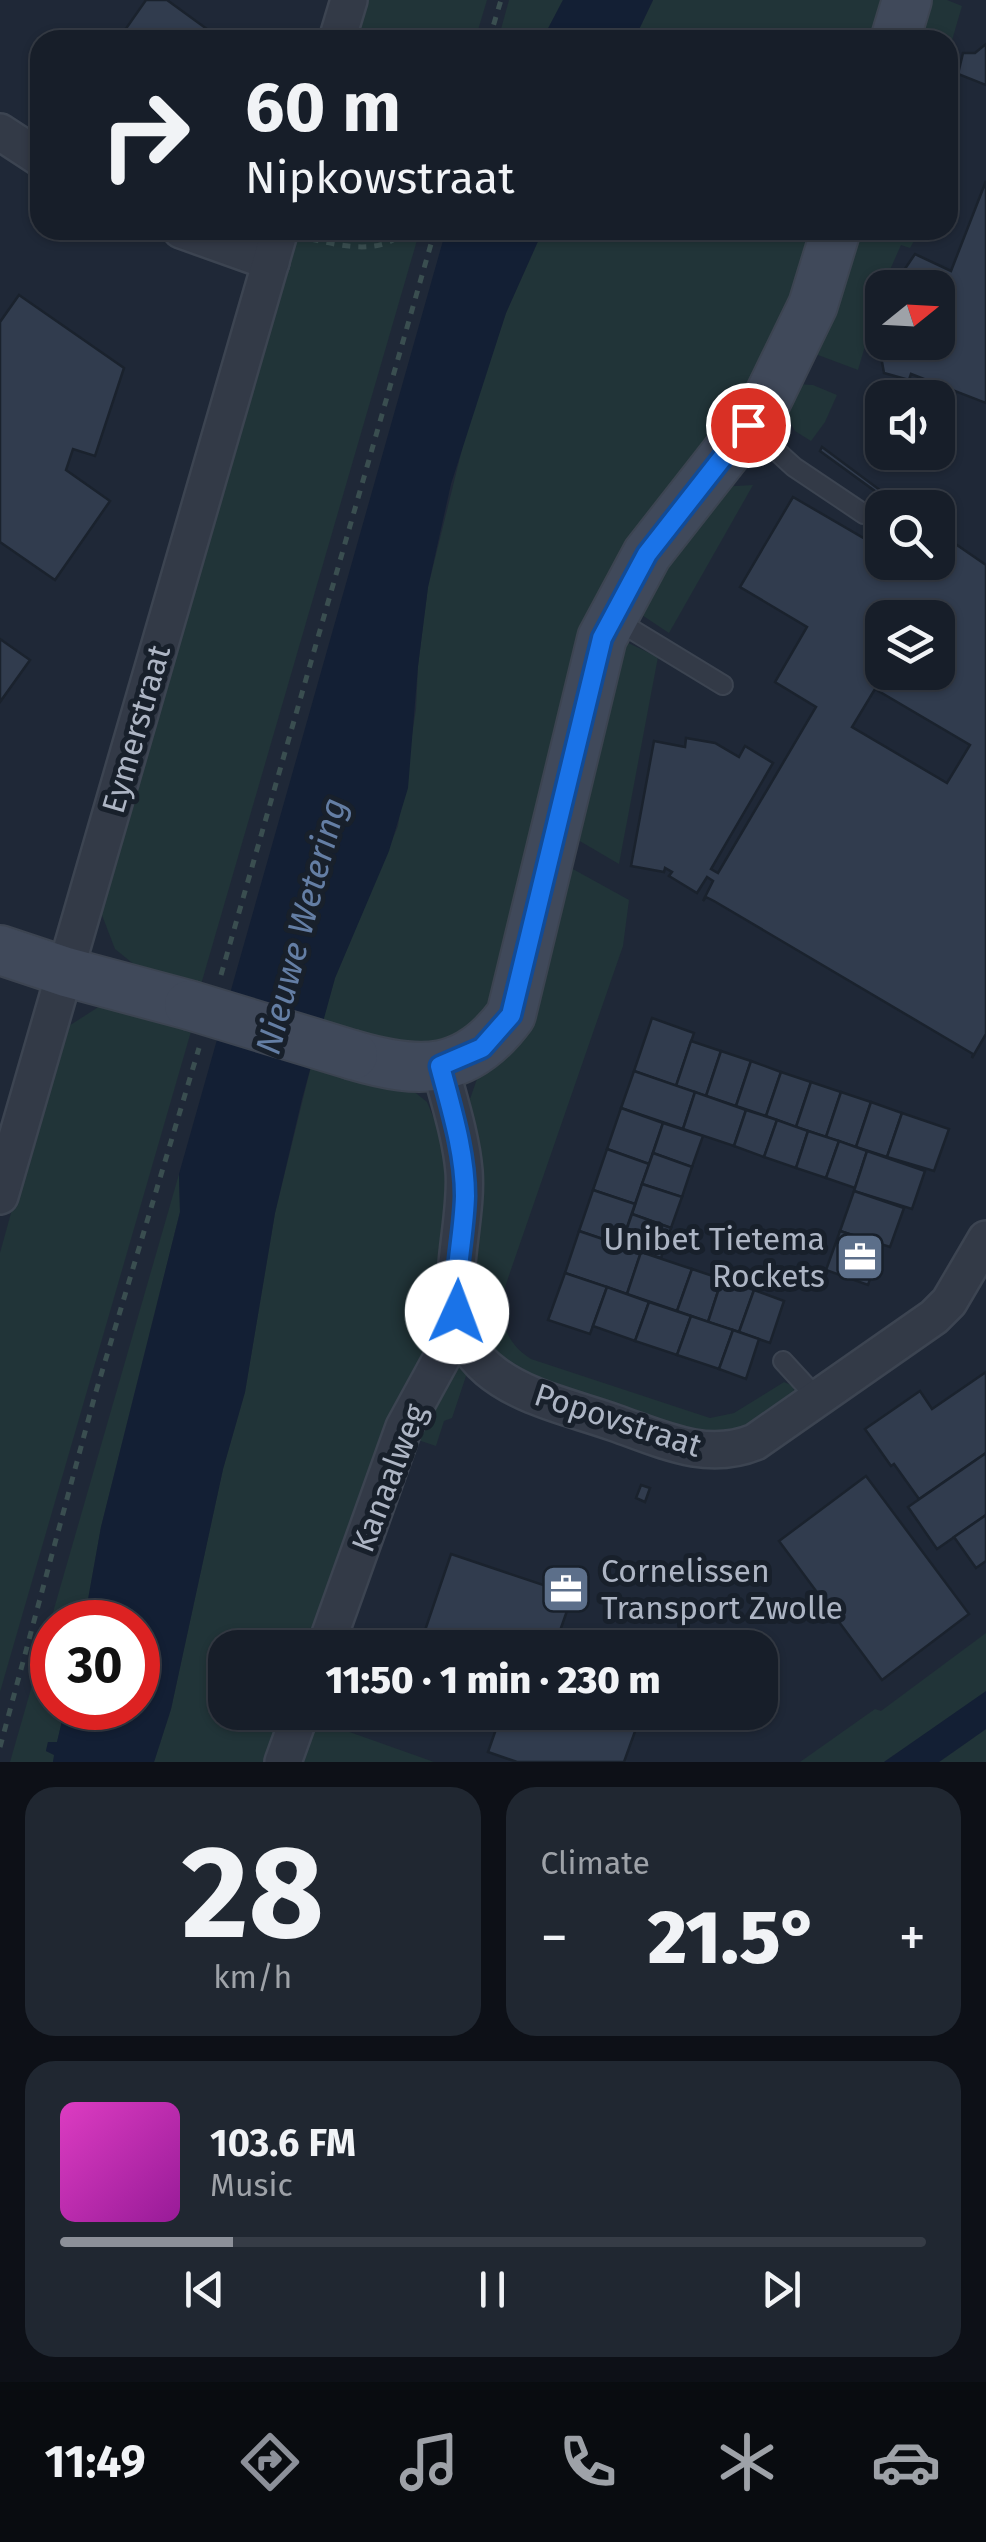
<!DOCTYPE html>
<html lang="en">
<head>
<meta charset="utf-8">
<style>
	body { margin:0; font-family:"Fira Sans",sans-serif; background:#202731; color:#f1f3f6; height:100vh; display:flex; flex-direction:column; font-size:38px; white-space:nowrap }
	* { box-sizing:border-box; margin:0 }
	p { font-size:32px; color:#9ea2a8 }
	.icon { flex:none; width:55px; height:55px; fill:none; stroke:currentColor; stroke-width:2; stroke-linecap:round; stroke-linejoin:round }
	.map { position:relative; height:1762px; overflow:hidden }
	.side { display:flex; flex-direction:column; gap:25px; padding:25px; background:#0d1017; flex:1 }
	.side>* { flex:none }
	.hud { position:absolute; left:30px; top:30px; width:928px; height:210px; border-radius:30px; box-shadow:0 2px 8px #0004,0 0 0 2px #363c46; background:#171e29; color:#f1f3f6; overflow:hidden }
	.needle { width:65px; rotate:72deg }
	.buttons { position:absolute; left:865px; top:270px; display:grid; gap:20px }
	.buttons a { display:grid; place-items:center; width:90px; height:90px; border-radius:20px; background:#171e29; box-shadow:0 2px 8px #0004,0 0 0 2px #363c46; font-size:50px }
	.speed { position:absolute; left:30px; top:1600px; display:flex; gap:20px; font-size:50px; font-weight:700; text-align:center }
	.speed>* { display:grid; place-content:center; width:130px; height:130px; border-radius:50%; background:#171e29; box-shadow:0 2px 8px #0004,0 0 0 2px #363c46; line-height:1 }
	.speed .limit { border:15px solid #d22; background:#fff; color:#111 }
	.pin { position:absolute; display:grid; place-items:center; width:85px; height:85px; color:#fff; margin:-42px; border:5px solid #fff; border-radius:50%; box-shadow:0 2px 10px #0007 }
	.me { position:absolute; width:110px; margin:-55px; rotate:2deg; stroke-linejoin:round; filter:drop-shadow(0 0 8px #0008) }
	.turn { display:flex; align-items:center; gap:35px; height:210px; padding:0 50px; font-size:45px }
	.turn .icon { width:130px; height:130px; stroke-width:2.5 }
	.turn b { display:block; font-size:70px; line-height:85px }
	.big { font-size:75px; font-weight:800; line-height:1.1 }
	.side .widget { flex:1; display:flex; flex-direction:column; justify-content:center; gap:15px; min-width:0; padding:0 35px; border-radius:30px; background:#202731 }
	.side .dial { align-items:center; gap:0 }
	.dial b { font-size:130px; line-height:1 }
	.song { display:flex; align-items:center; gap:30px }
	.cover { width:120px; height:120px; border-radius:15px; background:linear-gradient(135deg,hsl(310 70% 55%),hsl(300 70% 35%)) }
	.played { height:10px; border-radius:5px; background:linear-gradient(90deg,#8c9099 20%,#363c46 20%) }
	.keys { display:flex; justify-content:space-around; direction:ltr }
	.heat { display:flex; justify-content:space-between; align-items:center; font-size:55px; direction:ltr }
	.side .tiles { flex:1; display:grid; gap:25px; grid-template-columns:1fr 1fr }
	.widget:last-child { grid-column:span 2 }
	.trip { position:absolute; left:208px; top:1630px; width:570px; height:100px; border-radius:30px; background:#171e29; box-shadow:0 2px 8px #0004,0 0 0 2px #363c46; font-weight:800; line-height:100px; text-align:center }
	.tab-bar { display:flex; height:160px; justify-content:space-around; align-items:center; background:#090c10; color:#9ea2a8 }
	.tab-bar .icon { width:70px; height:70px }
	.tab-bar .active { color:#8c9099 }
	.tab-bar b { font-size:45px; color:#f1f3f6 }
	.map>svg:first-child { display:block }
	.green { fill:#213438 }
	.water { fill:#131f34 }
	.building { fill:#313c4e; stroke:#1a222d; stroke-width:2.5; fill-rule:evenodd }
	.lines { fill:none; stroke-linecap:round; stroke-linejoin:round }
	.lane-casing { stroke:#3c4451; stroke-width:22 }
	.street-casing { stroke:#3c4451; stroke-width:40 }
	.secondary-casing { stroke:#3c4451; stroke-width:52 }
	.path { stroke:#3a4e50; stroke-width:5; stroke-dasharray:8 8; stroke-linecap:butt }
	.lane { stroke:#333a47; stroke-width:18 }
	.street { stroke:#333a47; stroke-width:35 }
	.secondary { stroke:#40495a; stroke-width:48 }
	.secondary-bridge-casing { stroke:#3c4451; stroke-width:52; stroke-linecap:butt }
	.secondary-bridge { stroke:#40495a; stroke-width:48 }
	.route-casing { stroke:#114b97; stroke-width:25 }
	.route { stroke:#1a73e8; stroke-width:18 }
	.labels { text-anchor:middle; stroke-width:10; stroke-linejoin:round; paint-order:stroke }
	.street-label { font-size:32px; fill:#adb5c4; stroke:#18202b }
	.poi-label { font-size:32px; fill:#adb5c4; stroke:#18202b; text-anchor:end }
	.water-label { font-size:35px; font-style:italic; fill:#647ea4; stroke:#18202b }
</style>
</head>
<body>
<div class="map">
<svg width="986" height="1762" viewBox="0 0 986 1762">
	<rect width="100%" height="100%" fill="#1f2837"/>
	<g class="green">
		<path d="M 365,0 L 487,0 L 475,40 L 354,40 Z"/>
		<path d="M 509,0 L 563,0 L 542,40 L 498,40 Z"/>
		<path d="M 653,0 L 891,0 L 878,40 L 634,40 Z"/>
		<path d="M 922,0 L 947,0 L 962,6 L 948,54 L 948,40 L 910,40 Z"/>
		<path d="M 300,230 L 420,230 L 200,988 L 141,970 L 115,949 L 100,910 Z"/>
		<path d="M 543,230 L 820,230 L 782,336 L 678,490 L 504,986 L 485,1019 L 437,1049 L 365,1043 L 366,1034 L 323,1020 L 335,978 L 398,826 L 416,709 L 418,666 L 428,587 L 468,425 L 506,313 Z"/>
		<path d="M 851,230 L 899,230 L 910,234 L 914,241 L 910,248 L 901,245 L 882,288 L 858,370 L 818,355 L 814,350 Z"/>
		<path d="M 796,384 L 813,385 L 837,395 L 825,422 L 811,441 L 795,431 L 783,408 Z"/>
		<path d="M 753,485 L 669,633 L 639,613 L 647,582 L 718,487 Z"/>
		<path d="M 624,641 L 658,657 L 619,864 L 578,840 Z"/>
		<path d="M 571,868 L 629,900 L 623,946 L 506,1284 C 498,1315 503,1342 531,1359 L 710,1418 L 734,1413 L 784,1382 L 793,1386 L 795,1395 L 745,1429 L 698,1433 L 517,1371 L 490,1348 L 474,1319 L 470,1099 L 478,1076 L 490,1062 L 563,874 Z"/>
		<path d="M 100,1006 L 145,1012 L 192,1028 L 0,1692 L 0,1253 L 61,1031 Z"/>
		<path d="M 313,1058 L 412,1090 L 427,1102 L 443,1140 L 449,1192 L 435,1349 L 315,1647 L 225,1648 L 225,1712 L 291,1713 L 273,1762 L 154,1762 L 171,1709 L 223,1469 L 245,1392 L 275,1213 Z"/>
		<path d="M 179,1174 L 180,1212 L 101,1527 L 84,1622 L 52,1622 L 52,1708 L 65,1708 L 57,1743 L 48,1742 L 46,1751 L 55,1755 L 53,1762 L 10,1762 Z"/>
		<path d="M 458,1355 L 467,1373 L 452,1418 L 444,1421 L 436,1446 L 415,1439 Z"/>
		<path d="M 986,1633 L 986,1692 L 884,1762 L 800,1762 L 875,1709 L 881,1711 Z"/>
		<path d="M 313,1719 L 434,1762 L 291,1762 Z"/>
		<path d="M 986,1729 L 986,1762 L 939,1762 Z"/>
	</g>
	<g class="water">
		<path d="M 563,0 L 653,0 L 634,40 L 542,40 Z"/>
		<path d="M 446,230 L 543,230 L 506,313 L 451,484 L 428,587 L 418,666 L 408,788 L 389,851 L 335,978 L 302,1099 L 275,1213 L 245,1392 L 223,1469 L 171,1709 L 154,1762 L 53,1762 L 54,1755 L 46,1751 L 48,1742 L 57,1742 L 65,1708 L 138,1708 L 138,1622 L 84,1622 L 101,1527 L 180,1212 L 179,1174 Z"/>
		<path d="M 986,1691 L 986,1729 L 939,1762 L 884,1762 Z"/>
	</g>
	<g class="building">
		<path d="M 146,0 L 167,0 L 222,40 L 118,40 Z"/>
		<path d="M 986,44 L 986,85 L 958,74 L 963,53 L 975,53 Z"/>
		<path d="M 986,181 L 986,403 L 911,374 L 909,380 L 884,373 L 880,351 L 888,349 L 888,342 L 938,342 L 938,288 L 892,288 L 915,254 L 951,271 Z"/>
		<path d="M 19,295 L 124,368 L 95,456 L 73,449 L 66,470 L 110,501 L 55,580 L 0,542 L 0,322 Z"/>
		<path d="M 822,447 L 904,508 L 887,508 L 890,502 L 820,451 Z"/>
		<path d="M 793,497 L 867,540 L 882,515 L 882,562 L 938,562 L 938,532 L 986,565 L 986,1034 L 972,1058 L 973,1054 L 714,901 L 706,897 L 703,901 L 713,881 L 707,877 L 697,893 L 669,876 L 672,872 L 665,868 L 664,872 L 631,866 L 654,741 L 685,747 L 686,738 L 715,743 L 739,757 L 745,746 L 773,763 L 711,869 L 718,873 L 816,707 L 775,682 L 807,627 L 740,587 ZM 882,618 L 938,618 L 938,672 L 882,672 ZM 875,689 L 970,745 L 947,783 L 852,727 Z"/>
		<path d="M 0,639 L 30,660 L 0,702 Z"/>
		<path d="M 652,1018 L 694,1033 L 676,1086 L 634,1071 Z"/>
		<path d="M 691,1041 L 721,1051 L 706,1096 L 676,1086 Z"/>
		<path d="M 721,1051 L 751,1061 L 736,1106 L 706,1096 Z"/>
		<path d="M 751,1061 L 781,1072 L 766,1116 L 736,1106 Z"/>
		<path d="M 634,1071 L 695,1092 L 683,1129 L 621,1108 Z"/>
		<path d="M 781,1072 L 811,1082 L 796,1127 L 766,1116 Z"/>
		<path d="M 811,1082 L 841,1092 L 826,1137 L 796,1127 Z"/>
		<path d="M 695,1092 L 746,1110 L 734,1146 L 683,1129 Z"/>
		<path d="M 841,1092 L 871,1102 L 856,1147 L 826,1137 Z"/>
		<path d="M 871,1102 L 902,1113 L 887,1157 L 856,1147 Z"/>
		<path d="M 621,1108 L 663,1123 L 649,1164 L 607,1149 Z"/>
		<path d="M 746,1110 L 777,1120 L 764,1157 L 734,1146 Z"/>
		<path d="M 902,1113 L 949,1129 L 934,1171 L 887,1157 Z"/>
		<path d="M 777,1120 L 808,1131 L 796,1168 L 764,1157 Z"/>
		<path d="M 663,1123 L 703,1136 L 692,1167 L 653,1153 Z"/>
		<path d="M 808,1131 L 839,1141 L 826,1178 L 796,1168 Z"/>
		<path d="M 839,1141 L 867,1151 L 855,1188 L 826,1178 Z"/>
		<path d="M 607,1149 L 649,1164 L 635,1204 L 593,1190 Z"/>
		<path d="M 867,1151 L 925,1171 L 912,1209 L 854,1191 Z"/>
		<path d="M 653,1153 L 692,1167 L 682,1197 L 642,1184 Z"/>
		<path d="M 642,1184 L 682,1197 L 671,1228 L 632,1214 Z"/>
		<path d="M 593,1190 L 635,1204 L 621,1245 L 579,1231 Z"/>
		<path d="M 854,1191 L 904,1208 L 890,1247 L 840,1231 Z"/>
		<path d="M 632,1214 L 671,1228 L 661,1258 L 621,1245 Z"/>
		<path d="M 579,1231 L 641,1252 L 627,1294 L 565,1273 Z"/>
		<path d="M 840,1231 L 882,1245 L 868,1285 L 826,1270 Z"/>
		<path d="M 641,1252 L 692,1269 L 677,1311 L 627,1294 Z"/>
		<path d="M 692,1269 L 722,1279 L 708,1322 L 677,1311 Z"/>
		<path d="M 565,1273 L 607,1287 L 590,1334 L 548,1320 Z"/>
		<path d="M 722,1279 L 754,1290 L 739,1332 L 708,1322 Z"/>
		<path d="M 607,1287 L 649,1302 L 635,1341 L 593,1326 Z"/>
		<path d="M 754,1290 L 784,1301 L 770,1343 L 739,1332 Z"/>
		<path d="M 649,1302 L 691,1316 L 677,1355 L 635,1341 Z"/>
		<path d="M 691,1316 L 733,1330 L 719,1369 L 677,1355 Z"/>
		<path d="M 733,1330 L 759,1339 L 746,1379 L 719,1369 Z"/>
		<path d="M 986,1372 L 986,1453 L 919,1499 L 894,1464 L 891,1466 L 865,1429 L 920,1391 L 932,1409 Z"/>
		<path d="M 986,1453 L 986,1515 L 937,1549 L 908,1507 Z"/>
		<path d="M 866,1476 L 969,1614 L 882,1680 L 779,1541 Z"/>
		<path d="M 641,1485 L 650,1488 L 645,1502 L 636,1498 Z"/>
		<path d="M 986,1515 L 986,1561 L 976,1568 L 954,1537 Z"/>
		<path d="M 451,1554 L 546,1586 L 548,1579 L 558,1572 L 568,1571 L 577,1575 L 584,1587 L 583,1595 L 577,1604 L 568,1608 L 554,1648 L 419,1648 Z"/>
		<path d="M 502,1712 L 642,1712 L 624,1762 L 517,1762 L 488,1752 Z"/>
	</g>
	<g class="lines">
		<g class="lane-casing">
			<g id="lane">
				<path d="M 749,426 L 794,467 L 864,514"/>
				<path d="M 613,618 L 723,685"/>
				<path d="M 783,1361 L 818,1399"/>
			</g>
		</g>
		<g class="street-casing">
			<g id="street">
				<path d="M 337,40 L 349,0"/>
				<path d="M 0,132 L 40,158"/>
				<path d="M 181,230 L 271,262"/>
				<path d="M 440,1066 C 449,1100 461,1136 464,1171 C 469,1234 430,1321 488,1369 C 522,1398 573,1408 615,1423 C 661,1439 706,1462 755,1442 L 934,1317 L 949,1302 L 986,1239"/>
				<path d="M 0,1196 L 280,230"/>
				<path d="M 325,1648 L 404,1427 L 445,1352 L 457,1311"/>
				<path d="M 283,1762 L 301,1712"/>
			</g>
		</g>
		<g class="secondary-casing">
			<g id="secondary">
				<path d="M 895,40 L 907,0"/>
				<path d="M 0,950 L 66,972 L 189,1005"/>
				<path d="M 353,1055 C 421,1075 467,1075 511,1015 L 602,638 L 647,554 L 766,402 L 813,305 L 836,230"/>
			</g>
		</g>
		<g class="path">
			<path d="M 489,40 L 501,0"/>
			<path d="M 311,239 C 342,246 382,256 406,230"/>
			<path d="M 221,975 L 435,230"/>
			<path d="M 0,1747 L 95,1395 L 199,1048"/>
		</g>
		<use href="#lane" class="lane"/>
		<use href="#street" class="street"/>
		<use href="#secondary" class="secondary"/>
		<g class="secondary-bridge-casing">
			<path id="secondary-bridge" d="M 189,1005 L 353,1055"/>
		</g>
		<use href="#secondary-bridge" class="secondary-bridge"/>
	</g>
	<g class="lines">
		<g class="route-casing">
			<path id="route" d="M 457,1312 C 454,1273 464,1235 465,1196 C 465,1152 451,1108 440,1066 L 482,1048 L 511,1015 L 602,638 L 647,554 L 748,425"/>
		</g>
		<use href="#route" class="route"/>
	</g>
	<defs>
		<g id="office-square" transform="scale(2.5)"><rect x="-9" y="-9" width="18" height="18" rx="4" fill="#5c6f8a" stroke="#18202b"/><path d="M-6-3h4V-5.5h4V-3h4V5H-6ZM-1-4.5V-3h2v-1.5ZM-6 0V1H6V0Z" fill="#fff"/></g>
	</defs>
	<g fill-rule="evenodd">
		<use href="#office-square" x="860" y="1257"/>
		<use href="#office-square" x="566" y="1589"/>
	</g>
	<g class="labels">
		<g class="street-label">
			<text transform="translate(136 729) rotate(-74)" y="11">Eymerstraat</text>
			<text transform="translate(618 1420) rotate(18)" y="11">Popovstraat</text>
			<text transform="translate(389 1478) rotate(-69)" y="11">Kanaalweg</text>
		</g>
		<g class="poi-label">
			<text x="825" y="1250">Unibet Tietema<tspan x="825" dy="37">Rockets</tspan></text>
			<text x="601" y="1582" text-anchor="start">Cornelissen<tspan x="601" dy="37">Transport Zwolle</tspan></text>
		</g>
		<g class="water-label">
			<text transform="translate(301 926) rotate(-75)" y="12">Nieuwe Wetering</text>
		</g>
	</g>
</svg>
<div class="buttons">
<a><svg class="needle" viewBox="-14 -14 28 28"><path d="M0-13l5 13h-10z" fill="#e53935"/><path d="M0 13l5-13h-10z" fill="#9ea2a8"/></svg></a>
<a><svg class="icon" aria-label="sound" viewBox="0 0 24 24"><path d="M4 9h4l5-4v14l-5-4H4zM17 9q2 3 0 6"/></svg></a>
<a><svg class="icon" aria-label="search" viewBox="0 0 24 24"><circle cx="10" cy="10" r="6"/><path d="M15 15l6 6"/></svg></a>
<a><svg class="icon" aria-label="layers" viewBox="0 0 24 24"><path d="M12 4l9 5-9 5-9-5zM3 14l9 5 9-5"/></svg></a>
</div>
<div class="speed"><div class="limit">30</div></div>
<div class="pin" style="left:748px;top:425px;background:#d93025"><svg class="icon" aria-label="arrive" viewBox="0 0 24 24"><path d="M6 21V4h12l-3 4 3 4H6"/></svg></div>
<svg class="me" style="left:457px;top:1312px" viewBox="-20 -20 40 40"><circle r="19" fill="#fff"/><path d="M0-13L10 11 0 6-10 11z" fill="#1a73e8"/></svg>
<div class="trip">11:50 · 1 min · 230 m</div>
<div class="hud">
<div class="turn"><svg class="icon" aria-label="right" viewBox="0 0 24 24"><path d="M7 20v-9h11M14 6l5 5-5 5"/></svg><div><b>60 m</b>Nipkowstraat</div></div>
</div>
</div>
<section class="side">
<div class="tiles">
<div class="widget dial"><b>28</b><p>km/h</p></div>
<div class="widget"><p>Climate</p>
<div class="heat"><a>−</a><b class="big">21.5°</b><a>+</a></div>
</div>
<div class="widget">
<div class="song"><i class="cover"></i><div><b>103.6 FM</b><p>Music</p></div></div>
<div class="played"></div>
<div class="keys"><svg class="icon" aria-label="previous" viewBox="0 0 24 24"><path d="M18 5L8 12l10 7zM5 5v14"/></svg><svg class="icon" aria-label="pause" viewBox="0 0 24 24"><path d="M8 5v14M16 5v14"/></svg><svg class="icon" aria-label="next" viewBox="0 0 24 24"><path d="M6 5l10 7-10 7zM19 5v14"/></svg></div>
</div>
</div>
</section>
<nav class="tab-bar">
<b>11:49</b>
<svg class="icon active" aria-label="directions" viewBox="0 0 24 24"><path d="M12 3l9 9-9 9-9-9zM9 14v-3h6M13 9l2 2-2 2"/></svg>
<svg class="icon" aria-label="music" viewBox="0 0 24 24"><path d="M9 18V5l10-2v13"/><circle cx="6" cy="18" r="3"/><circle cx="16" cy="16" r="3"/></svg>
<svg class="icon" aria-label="phone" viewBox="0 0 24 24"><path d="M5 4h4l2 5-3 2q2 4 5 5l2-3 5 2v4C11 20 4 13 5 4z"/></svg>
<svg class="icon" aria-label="climate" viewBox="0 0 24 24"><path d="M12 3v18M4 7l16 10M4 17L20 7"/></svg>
<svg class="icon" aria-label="car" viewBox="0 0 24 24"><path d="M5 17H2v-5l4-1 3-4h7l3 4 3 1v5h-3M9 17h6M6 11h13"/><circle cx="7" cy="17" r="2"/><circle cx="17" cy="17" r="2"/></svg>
</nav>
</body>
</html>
